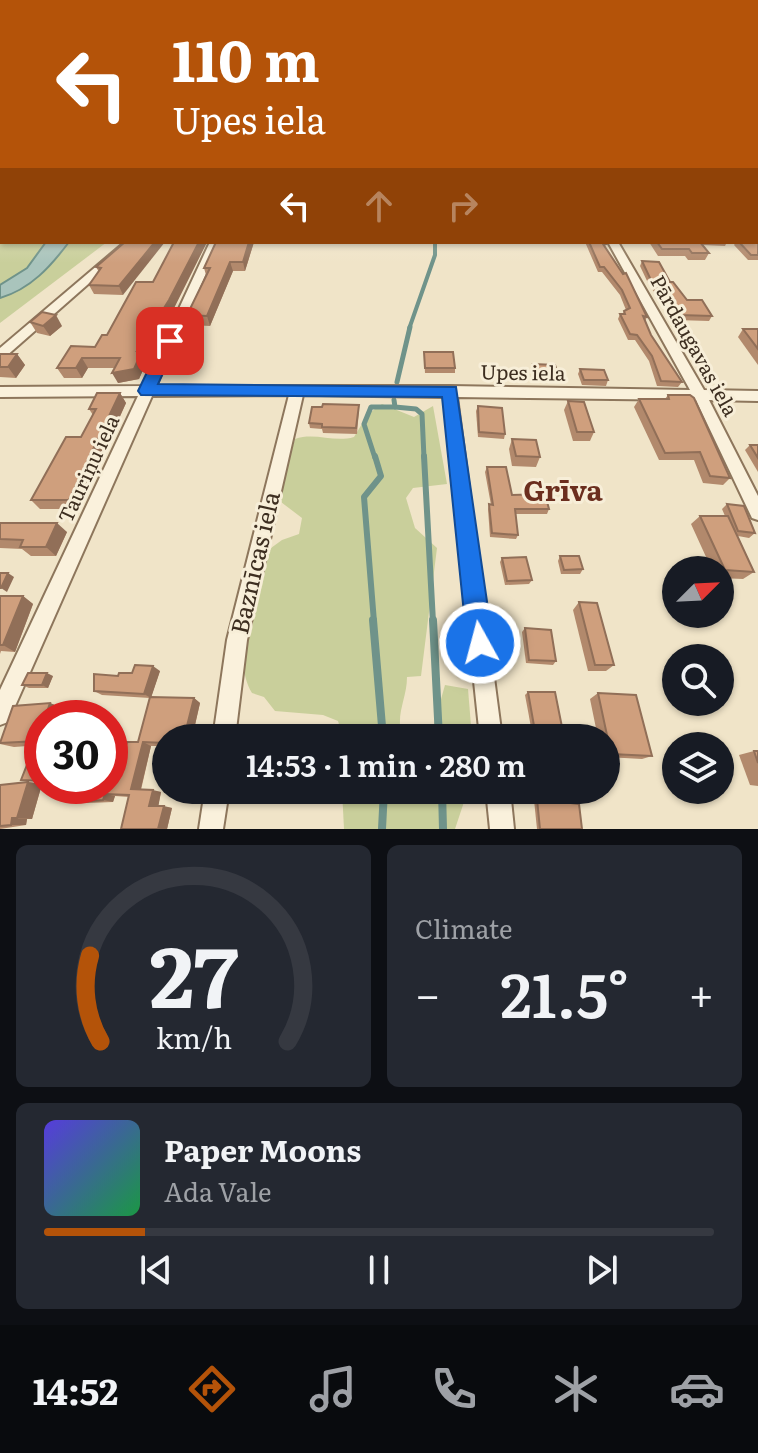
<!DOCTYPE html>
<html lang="en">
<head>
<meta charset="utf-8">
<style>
	body { margin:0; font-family:Literata,serif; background:#242831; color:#f1f3f6; height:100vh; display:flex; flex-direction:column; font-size:30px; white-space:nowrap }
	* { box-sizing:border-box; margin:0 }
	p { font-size:26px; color:#9ea1a6 }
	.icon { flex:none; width:44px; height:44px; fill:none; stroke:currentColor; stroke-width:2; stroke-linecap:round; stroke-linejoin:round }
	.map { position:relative; height:829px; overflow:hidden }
	.details { display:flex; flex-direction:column; gap:16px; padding:16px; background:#0d0f14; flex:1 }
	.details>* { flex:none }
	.hud { position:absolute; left:0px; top:0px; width:758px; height:244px; box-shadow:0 2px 6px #0004; background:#b45309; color:#fff; overflow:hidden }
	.needle { width:52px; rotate:66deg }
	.buttons { position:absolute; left:662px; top:556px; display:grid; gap:16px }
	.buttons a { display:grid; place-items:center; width:72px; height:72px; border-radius:50%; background:#171b24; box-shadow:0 2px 6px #0004; font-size:40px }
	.speed { position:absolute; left:24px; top:700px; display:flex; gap:16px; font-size:40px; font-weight:700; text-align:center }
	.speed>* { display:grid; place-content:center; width:104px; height:104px; border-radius:50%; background:#171b24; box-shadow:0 2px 6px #0004; line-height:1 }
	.speed .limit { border:12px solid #d22; background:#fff; color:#111 }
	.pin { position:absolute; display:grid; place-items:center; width:68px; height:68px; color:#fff; margin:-34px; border-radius:16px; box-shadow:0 4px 12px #0006 }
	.me { position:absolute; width:88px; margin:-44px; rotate:353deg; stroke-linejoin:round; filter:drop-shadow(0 0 6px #0008) }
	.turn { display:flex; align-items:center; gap:28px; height:168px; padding:0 40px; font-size:36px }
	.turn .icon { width:104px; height:104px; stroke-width:2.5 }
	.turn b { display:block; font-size:56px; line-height:68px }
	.lanes { display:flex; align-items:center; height:76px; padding:0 40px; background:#0003; justify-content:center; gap:40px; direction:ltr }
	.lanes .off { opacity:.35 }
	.big { font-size:60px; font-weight:600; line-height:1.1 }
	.details .tile { flex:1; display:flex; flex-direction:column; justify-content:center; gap:12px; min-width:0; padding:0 28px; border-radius:12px; background:#242831 }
	.details .dial { align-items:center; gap:0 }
	.dial svg { height:208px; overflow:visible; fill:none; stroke:#363941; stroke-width:7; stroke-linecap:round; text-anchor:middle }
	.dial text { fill:#f1f3f6; stroke:none }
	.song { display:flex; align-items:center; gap:24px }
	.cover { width:96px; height:96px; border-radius:12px; background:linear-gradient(135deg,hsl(250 70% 55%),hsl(140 70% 35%)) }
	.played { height:8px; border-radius:4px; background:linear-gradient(90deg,#b45309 15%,#363941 15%) }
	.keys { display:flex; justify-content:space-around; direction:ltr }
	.heat { display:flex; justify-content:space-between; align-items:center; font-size:44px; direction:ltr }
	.details .tiles { flex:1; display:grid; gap:16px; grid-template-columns:1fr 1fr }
	.tile:last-child { grid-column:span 2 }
	.trip { position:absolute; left:152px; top:724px; width:468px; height:80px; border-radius:40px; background:#171b24; box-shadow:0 2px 6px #0004; font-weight:600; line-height:80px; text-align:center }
	.menu { display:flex; height:128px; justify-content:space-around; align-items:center; background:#090b0e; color:#9ea1a6 }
	.menu .icon { width:56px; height:56px }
	.menu .on { color:#b45309 }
	.menu b { font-size:36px; color:#f1f3f6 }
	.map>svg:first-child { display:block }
	.green { fill:#c9cf9b }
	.water { fill:#a9c4bc; stroke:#6f938a; stroke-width:2 }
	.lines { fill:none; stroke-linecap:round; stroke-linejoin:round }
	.stream-far3 { stroke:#6f938a; stroke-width:4 }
	.stream-far2 { stroke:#6f938a; stroke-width:5 }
	.stream-far1 { stroke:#6f938a; stroke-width:6 }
	.stream { stroke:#6f938a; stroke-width:8 }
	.street-casing { stroke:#8d765c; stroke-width:4 }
	.primary-casing { stroke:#5b4430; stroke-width:4 }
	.street { fill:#faf1dc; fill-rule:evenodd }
	.primary { fill:#f3d9a0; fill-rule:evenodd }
	.wall { fill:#b2896c }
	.shaded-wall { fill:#916f58 }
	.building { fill:#cf9f7d; stroke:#916f58; stroke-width:2 }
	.route { fill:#1a73e8; stroke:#114b97; stroke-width:2 }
	.labels { text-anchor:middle; stroke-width:6; stroke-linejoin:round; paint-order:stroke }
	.street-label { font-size:20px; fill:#3d2e20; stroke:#f7eed8 }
	.near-street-label { font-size:24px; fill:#3d2e20; stroke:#f7eed8 }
	.district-label { font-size:28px; font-weight:bold; fill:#6b2e1e; stroke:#f7eed8 }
</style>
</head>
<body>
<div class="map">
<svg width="758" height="829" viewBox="0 0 758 829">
	<rect width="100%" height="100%" fill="#f0e4c8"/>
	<g class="green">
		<path d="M 0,147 L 2,242 L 46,242 L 27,268 L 0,285 Z"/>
		<path d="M 69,242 L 107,242 L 0,323 L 0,298 C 31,289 51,267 69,242 Z"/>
		<path d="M 382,404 L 414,417 L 433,406 L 447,484 L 413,488 L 406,498 L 415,528 L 437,548 L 421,676 L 407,677 C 407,695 399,708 400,725 L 411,738 L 343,738 L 338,721 L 323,715 L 275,711 L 264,697 L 252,693 C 229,656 258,588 271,548 L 282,540 L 299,534 L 302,518 L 277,499 L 295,439 C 315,432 334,443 354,437 L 368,414 Z"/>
		<path d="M 445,685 L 468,689 L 472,738 L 430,738 Z"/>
		<path d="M 342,790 L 468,790 L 455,829 L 344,829 Z"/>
	</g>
	<path class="water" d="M 46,242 L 69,242 C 51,266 31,289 0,298 L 0,285 L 27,268 Z"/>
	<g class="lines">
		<path class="stream-far3" d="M 409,329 L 435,255 L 435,242"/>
		<g class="stream-far2">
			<path d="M 397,382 L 410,327"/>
			<path d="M 394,400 L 395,407 L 416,409 L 422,414 L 424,458"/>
			<path d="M 375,458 L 364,424 L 371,407 L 395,407"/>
		</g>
		<g class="stream-far1">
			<path d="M 424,456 L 433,622"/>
			<path d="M 374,622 L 364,497 L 381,476 L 375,456"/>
		</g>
		<g class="stream">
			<path d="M 373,620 L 383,738"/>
			<path d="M 433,620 L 439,738"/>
			<path d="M 442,790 L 443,829"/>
			<path d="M 382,829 L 384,790"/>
		</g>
		<g class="street-casing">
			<g id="street">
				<path d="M 125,242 L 136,242 L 4,358 L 0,359 L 0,348 Z"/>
				<path d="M 210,242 L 220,242 L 156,386 L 450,386 L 690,390 L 608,242 L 618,242 L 704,390 L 758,391 L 758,401 L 709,400 L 758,496 L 758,520 L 752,518 L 696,400 L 457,397 L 502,738 L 480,738 L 444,397 L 303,395 L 247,640 L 235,738 L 213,738 L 227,640 L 289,395 L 152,396 L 8,722 L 0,725 L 0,690 L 138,396 L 0,397 L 0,387 L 143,386 Z"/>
				<path d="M 205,790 L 229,790 L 223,829 L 199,829 Z"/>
				<path d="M 486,790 L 510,790 L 514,829 L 490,829 Z"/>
			</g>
		</g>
		<g class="primary-casing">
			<path id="primary" d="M 756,208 L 758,209 L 758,220 L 756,219 Z"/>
		</g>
		<use href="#street" class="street"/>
		<use href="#primary" class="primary"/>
	</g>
	<g class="wall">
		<path d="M 758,241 L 758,260 L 748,260 L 734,245 L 736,242 L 756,242 Z"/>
		<path d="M 125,242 L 123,295 L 94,294 L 89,285 L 99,272 L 96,267 Z"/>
		<path d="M 174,242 L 207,242 L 173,310 L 145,356 L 147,361 L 139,379 L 118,383 L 115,368 L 88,368 L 82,378 L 64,378 L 57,368 L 95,347 L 107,335 L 153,282 Z"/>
		<path d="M 216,242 L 254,242 L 245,271 L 233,271 L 210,326 L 191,325 L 187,315 L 206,275 L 204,268 Z"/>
		<path d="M 585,242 L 605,242 L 606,244 L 605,247 L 647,317 L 645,321 L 651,335 L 682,382 L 678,387 L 657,386 L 649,361 L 635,340 L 628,340 L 618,319 L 620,314 L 622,314 L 626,310 L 620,295 L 602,272 L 598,272 Z"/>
		<path d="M 649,242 L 727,242 L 725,246 L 703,245 L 709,253 L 705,260 L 688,260 L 685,256 L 658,256 Z"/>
		<path d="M 642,261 L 670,282 L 687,300 L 712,316 L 709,321 L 676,320 L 663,299 L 659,299 L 648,283 L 640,266 Z"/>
		<path d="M 30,322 L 62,326 L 50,336 L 37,333 Z"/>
		<path d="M 743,329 L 758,329 L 758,365 L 738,337 Z"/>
		<path d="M 424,352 L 455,368 L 455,373 L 425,373 Z"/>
		<path d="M 0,354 L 17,354 L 25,365 L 16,378 L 0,377 Z"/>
		<path d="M 533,364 L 559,377 L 557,382 L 535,382 L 532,370 Z"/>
		<path d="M 580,369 L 608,380 L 606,386 L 582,385 L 578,374 Z"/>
		<path d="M 120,393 L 126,403 L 78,509 L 40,509 L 31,500 L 81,437 L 93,415 L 89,409 Z"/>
		<path d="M 668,395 L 730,478 L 723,485 L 703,483 L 694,460 L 659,460 L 634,407 L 639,399 L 665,399 Z"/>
		<path d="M 568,401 L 594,432 L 590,441 L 573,441 L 564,410 Z"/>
		<path d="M 478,406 L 505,434 L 504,439 L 478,437 L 476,411 Z"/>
		<path d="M 359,410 L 357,434 L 323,433 L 322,429 L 310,428 L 309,423 Z"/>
		<path d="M 512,439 L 540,457 L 536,467 L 512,466 L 509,449 Z"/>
		<path d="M 750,445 L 758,445 L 758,472 L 745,450 Z"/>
		<path d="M 487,467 L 512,495 L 549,509 L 547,514 L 516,514 L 518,535 L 516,539 L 490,537 L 488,509 L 489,504 L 491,505 L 485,472 Z"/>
		<path d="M 727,504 L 755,533 L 749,538 L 738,536 L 754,572 L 743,579 L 720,578 L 720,570 L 712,570 L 691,524 L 700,516 L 725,516 L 722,509 Z"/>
		<path d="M 0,523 L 67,532 L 56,556 L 31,556 L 22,549 L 0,548 Z"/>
		<path d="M 560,556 L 583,569 L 580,574 L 561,574 L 558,561 Z"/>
		<path d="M 502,558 L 532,580 L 529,584 L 505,585 L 500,562 Z"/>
		<path d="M 0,596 L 23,596 L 33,604 L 15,652 L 1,651 L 0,654 Z"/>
		<path d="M 579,602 L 614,665 L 606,671 L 588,671 L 573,610 Z"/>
		<path d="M 525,628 L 556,661 L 553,665 L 526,663 L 522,632 Z"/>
		<path d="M 160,671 L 151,697 L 194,698 L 200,703 L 192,738 L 166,738 L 166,746 L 151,746 L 141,790 L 161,792 L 158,806 L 172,808 L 167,829 L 121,829 L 129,797 L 115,796 L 113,802 L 88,803 L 77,802 L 125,749 L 138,742 L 150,698 L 102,695 L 94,691 L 118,676 Z"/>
		<path d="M 53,676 L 48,688 L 29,688 L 22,685 Z"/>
		<path d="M 528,692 L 564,737 L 562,738 L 533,738 L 525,695 Z"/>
		<path d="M 598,693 L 652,756 L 642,759 L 606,757 L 606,738 L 598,738 L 590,699 Z"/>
		<path d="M 50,703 L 62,708 L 42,718 L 42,745 L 14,747 L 0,744 Z"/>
		<path d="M 754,751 L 758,751 L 758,786 L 750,785 L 739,755 Z"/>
		<path d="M 28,782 L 42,784 L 32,819 L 27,819 L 26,825 L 0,829 L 0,785 Z"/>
		<path d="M 537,799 L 582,829 L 537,829 L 534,800 Z"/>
	</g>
	<g class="shaded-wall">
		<path d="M 155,242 L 165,242 L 123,295 L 119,286 Z"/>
		<path d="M 199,242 L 207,242 L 173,310 L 145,356 L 147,361 L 139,379 L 118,383 L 112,373 L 137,351 Z"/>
		<path d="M 249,242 L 254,242 L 245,271 L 243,262 Z"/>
		<path d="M 230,262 L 233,271 L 210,326 L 207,316 Z"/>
		<path d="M 56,315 L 62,326 L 50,336 L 43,326 Z"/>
		<path d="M 17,354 L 25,365 L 16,378 L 8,367 Z"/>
		<path d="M 82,358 L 88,368 L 82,378 L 76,368 Z"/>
		<path d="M 120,393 L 126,403 L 78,509 L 69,500 Z"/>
		<path d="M 57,523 L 67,532 L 56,556 L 46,547 Z"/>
		<path d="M 8,573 L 14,577 L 7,592 L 1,588 Z"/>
		<path d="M 23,596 L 33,604 L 15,652 L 3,645 Z"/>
		<path d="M 153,666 L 160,671 L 151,698 L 144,694 Z"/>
		<path d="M 47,673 L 53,676 L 48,688 L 42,685 Z"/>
		<path d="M 194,698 L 200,703 L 192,738 L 184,738 Z"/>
		<path d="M 50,703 L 62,708 L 59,718 L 45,718 Z"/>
		<path d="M 42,727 L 42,742 L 38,741 Z"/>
		<path d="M 143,742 L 151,746 L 140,792 L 131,789 Z"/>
		<path d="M 28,782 L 42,784 L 32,819 L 17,818 Z"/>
		<path d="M 153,790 L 161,792 L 158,808 L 149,806 Z"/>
		<path d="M 105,794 L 115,796 L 113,802 L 103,800 Z"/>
		<path d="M 164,806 L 172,808 L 167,829 L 158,829 Z"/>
		<path d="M 12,818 L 27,819 L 26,825 L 11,825 Z"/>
	</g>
	<g class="building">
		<path d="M 756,147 L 758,147 L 758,180 L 756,178 Z"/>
		<path d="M 756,241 L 758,241 L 758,255 L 751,255 L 739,242 L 756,242 Z"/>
		<path d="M 125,242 L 155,242 L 119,286 L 89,285 L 101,268 L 96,267 Z"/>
		<path d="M 174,242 L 199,242 L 169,300 L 137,351 L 142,351 L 134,369 L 112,373 L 120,358 L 82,358 L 76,368 L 57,368 L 71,346 L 95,347 L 102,335 L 107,335 L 136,282 L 153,282 Z"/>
		<path d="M 216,242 L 249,242 L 243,262 L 230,262 L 207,316 L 187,315 L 210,268 L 204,268 Z"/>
		<path d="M 589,242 L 605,242 L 606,244 L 603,244 L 623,274 L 626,273 L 647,317 L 643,316 L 651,335 L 682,382 L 661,381 L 652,356 L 637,335 L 630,334 L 620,314 L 625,314 L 624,311 L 630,308 L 622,290 L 604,267 L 600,267 Z"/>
		<path d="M 657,242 L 700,242 L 709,253 L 692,253 L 689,249 L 662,249 Z"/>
		<path d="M 642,261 L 659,262 L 670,282 L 673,282 L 687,300 L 702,300 L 712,316 L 679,315 L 666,294 L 662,294 L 650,278 Z"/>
		<path d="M 42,312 L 56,315 L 43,326 L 30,322 Z"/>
		<path d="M 743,329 L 758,329 L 758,349 Z"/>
		<path d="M 424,352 L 453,352 L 455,368 L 425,368 Z"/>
		<path d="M 0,354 L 17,354 L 8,367 L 0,367 Z"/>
		<path d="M 533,364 L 555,365 L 559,377 L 537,377 Z"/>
		<path d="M 580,369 L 604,370 L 608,380 L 584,380 Z"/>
		<path d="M 97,393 L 120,393 L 69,500 L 31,500 L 66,437 L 81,437 L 96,409 L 89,409 Z"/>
		<path d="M 668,395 L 690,395 L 694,398 L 730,478 L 710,476 L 700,452 L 665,453 L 639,399 L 669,399 Z"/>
		<path d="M 568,401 L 584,402 L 594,432 L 577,432 Z"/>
		<path d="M 323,404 L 359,405 L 356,428 L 322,427 L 322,424 L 309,423 L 312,407 L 322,407 Z"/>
		<path d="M 478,406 L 502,408 L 505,434 L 479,432 Z"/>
		<path d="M 512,439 L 536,440 L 540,457 L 516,456 Z"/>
		<path d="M 750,445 L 758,445 L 758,458 Z"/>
		<path d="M 487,467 L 506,467 L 512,495 L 545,494 L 549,509 L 515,509 L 518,535 L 492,533 L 489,504 L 493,505 Z"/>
		<path d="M 727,504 L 744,506 L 755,533 L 738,531 Z"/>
		<path d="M 700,516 L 728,516 L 754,572 L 725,570 Z"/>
		<path d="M 0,523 L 57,523 L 46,547 L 20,547 L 23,540 L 0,539 Z"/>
		<path d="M 560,556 L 579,556 L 583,569 L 564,570 Z"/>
		<path d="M 526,557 L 532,580 L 507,581 L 502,558 Z"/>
		<path d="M 0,573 L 8,573 L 1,588 L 0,588 Z"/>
		<path d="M 0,596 L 23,596 L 3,645 L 0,645 Z"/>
		<path d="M 579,602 L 597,603 L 614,665 L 595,665 Z"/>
		<path d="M 525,628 L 551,630 L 556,661 L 529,660 Z"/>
		<path d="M 135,665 L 153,666 L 144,694 L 94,691 L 94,674 L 118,676 L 119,673 L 132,673 Z"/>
		<path d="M 28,673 L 47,673 L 42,685 L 22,685 Z"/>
		<path d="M 528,692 L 555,692 L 564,737 L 536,737 Z"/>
		<path d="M 598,693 L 636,695 L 652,756 L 611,754 Z"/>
		<path d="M 150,697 L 194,698 L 184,738 L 166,738 L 166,743 L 143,742 L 131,789 L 153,790 L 149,806 L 164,806 L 158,829 L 121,829 L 129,795 L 105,794 L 103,800 L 77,802 L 82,786 L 110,786 L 110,748 L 125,749 L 127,742 L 138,742 Z"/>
		<path d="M 50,703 L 45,718 L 42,718 L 42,727 L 38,741 L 0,743 L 13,706 Z"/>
		<path d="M 34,747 L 42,747 L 42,781 L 21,780 Z"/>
		<path d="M 754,751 L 758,751 L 758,763 Z"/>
		<path d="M 28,782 L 17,818 L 12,818 L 11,825 L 0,826 L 0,785 Z"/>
		<path d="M 537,799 L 579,804 L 582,829 L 540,829 Z"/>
	</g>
	<linearGradient id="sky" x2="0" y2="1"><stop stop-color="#8fbad6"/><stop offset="0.56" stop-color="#f8f3e6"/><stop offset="1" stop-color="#f8f3e6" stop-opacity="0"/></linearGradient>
	<rect width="758" height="263" fill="url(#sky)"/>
	<path class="route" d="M 170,336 L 178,341 L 158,384 L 456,387 L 493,643 L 489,652 L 480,656 L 471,652 L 467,643 L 442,397 L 141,395 L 138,391 L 162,341 Z"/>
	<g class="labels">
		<g class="street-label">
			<text transform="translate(694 346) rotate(61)" y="7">Pārdaugavas iela</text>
			<text transform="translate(523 373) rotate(1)" y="7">Upes iela</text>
			<text transform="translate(89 469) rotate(-65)" y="7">Tauriņu iela</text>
		</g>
		<g class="near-street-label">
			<text transform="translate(256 563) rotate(-77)" y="8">Baznīcas iela</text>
		</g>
		<g class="district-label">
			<text x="563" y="501">Grīva</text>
		</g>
	</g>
</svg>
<div class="buttons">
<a><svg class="needle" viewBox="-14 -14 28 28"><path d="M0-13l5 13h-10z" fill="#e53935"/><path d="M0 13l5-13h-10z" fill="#9ea1a6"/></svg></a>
<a><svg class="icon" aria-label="search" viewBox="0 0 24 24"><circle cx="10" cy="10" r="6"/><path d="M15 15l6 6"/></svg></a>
<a><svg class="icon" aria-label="layers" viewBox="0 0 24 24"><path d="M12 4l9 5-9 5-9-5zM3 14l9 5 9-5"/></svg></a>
</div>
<div class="speed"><div class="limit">30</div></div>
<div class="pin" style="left:170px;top:341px;background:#d93025"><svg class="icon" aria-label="arrive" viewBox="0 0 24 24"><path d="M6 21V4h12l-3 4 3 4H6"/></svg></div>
<svg class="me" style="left:480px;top:643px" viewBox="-20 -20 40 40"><circle r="17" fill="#1a73e8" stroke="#fff" stroke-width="3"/><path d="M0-11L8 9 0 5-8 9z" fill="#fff"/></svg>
<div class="trip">14:53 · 1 min · 280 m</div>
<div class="hud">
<div class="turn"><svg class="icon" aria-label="left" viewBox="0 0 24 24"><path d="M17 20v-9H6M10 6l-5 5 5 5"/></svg><div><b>110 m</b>Upes iela</div></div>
<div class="lanes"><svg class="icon" aria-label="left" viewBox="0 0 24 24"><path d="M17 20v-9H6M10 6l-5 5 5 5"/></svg><svg class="icon off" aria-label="ahead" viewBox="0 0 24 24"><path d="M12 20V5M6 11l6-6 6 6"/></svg><svg class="icon off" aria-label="right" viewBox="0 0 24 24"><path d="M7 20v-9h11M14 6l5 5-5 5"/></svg></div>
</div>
</div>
<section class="details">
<div class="tiles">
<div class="tile dial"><svg viewBox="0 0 100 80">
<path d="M14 69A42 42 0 1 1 86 69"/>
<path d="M14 69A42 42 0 0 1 10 36" stroke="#b45309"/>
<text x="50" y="56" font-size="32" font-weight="700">27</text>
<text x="50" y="72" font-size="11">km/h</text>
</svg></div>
<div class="tile"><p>Climate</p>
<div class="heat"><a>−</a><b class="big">21.5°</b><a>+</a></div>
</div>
<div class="tile">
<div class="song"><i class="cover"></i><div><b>Paper Moons</b><p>Ada Vale</p></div></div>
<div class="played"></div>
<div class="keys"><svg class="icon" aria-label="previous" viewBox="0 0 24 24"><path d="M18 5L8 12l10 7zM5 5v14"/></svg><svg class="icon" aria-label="pause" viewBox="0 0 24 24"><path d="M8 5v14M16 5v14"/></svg><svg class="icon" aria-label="next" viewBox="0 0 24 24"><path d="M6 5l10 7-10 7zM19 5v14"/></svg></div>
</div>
</div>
</section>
<nav class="menu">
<b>14:52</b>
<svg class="icon on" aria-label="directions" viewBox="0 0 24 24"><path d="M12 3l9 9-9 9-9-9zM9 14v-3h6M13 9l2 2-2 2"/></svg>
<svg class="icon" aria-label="music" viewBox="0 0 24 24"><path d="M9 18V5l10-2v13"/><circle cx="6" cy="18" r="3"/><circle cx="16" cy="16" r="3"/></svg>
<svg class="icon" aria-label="phone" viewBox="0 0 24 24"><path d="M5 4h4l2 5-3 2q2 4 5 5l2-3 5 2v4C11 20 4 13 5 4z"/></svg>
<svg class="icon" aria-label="climate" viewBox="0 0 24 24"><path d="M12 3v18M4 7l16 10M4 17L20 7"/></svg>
<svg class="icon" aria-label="car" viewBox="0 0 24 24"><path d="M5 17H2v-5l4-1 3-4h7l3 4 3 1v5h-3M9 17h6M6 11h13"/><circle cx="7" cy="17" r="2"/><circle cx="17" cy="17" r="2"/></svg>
</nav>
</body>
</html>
